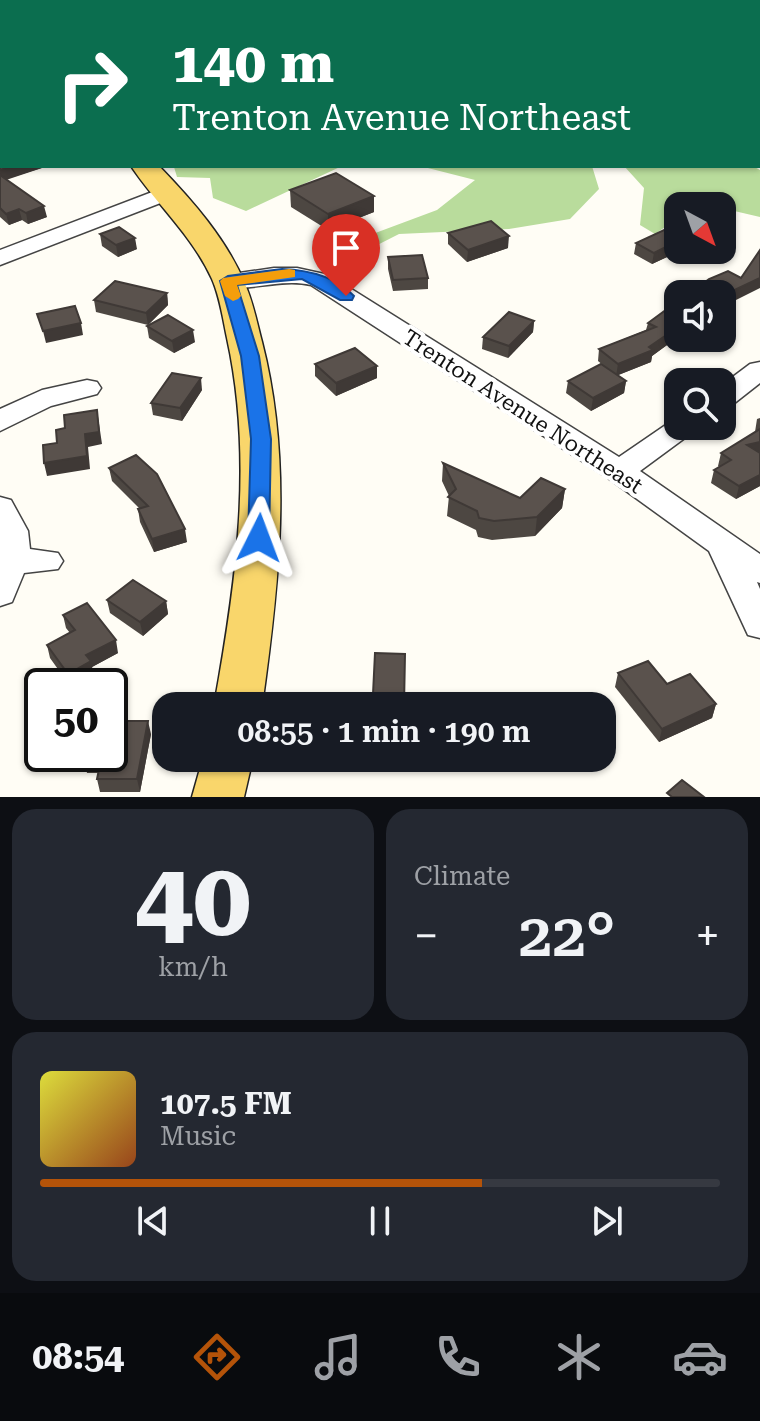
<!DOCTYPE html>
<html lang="en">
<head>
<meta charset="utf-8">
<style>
	body { margin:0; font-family:"Roboto Serif",serif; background:#242831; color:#f1f3f6; height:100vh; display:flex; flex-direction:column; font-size:30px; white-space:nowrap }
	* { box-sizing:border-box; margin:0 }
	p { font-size:26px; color:#9ea1a6 }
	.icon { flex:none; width:44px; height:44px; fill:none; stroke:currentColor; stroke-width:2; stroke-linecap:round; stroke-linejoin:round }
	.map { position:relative; height:797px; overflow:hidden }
	.details { display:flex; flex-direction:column; gap:12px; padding:12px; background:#0d0f14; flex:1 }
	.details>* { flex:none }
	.guide { position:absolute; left:0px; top:0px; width:760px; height:168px; box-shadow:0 2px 6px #0004; background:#0b6e4f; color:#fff; overflow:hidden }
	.needle { width:52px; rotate:139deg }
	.controls { position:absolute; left:664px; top:192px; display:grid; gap:16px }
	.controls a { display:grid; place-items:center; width:72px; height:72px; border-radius:16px; background:#171b24; box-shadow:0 2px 6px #0004; font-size:40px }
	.speed { position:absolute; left:24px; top:668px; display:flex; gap:16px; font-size:40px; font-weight:700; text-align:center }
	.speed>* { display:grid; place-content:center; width:104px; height:104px; border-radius:50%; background:#171b24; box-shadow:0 2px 6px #0004; line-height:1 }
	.speed .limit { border:4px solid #111; border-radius:12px; background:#fff; color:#111 }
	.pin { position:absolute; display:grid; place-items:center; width:68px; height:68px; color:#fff; margin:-82px -34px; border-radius:50% 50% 50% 0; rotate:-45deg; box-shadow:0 0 8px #0007 }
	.pin .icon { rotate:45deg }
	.me { position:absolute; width:88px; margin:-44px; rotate:3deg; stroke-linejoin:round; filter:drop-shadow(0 0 6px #0008) }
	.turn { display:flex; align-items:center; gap:28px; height:168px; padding:0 40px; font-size:36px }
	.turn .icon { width:104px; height:104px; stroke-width:2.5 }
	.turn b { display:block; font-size:56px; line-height:68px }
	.big { font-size:60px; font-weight:600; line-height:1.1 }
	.details .tile { flex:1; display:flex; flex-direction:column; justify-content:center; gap:12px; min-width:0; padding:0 28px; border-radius:24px; background:#242831 }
	.details .dial { align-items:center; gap:0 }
	.dial b { font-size:104px; line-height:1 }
	.song { display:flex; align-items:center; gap:24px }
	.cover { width:96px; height:96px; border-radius:12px; background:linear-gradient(135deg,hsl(60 70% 55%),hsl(20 70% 35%)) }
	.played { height:8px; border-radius:4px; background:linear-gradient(90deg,#b45309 65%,#363941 65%) }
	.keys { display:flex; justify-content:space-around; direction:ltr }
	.heat { display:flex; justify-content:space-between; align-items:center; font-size:44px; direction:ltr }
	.details .tiles { flex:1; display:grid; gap:12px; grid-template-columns:1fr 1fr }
	.tile:last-child { grid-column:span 2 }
	.trip { position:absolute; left:152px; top:692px; width:464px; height:80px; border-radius:24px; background:#171b24; box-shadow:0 2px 6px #0004; font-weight:600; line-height:80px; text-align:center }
	.tabs { display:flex; height:128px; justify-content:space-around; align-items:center; background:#090b0e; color:#9ea1a6 }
	.tabs .icon { width:56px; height:56px }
	.tabs .current { color:#b45309 }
	.tabs b { font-size:36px; color:#f1f3f6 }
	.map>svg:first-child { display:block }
	.forest { fill:#b9dc9c }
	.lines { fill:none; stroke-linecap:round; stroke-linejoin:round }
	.minor-casing { stroke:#444; stroke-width:3 }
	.major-casing { stroke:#222; stroke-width:3 }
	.minor { fill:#fff; fill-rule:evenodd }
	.major { fill:#f9d66b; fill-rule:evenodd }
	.wall { fill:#4d4742 }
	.shaded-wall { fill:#3f3936 }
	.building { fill:#5a524d; stroke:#3f3936; stroke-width:2 }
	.route { fill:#1a73e8; stroke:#114b97; stroke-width:2 }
	.slow { fill:#f59e0b }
	.labels { text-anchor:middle; stroke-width:8; stroke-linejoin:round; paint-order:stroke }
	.street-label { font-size:22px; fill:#111; stroke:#fff }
</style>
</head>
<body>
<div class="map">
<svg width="760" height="797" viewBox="0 0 760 797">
	<rect width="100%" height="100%" fill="#fffdf5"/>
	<g class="forest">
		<path d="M 178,166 L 342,166 L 246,211 L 213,198 L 210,178 L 177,177 L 174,167 Z"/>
		<path d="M 420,166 L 592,166 L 599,189 L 570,219 L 509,229 L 399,234 L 338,265 L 319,254 L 437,210 L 475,180 Z"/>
		<path d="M 624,166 L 753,166 L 760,170 L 760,217 L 683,199 L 681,206 L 678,206 L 678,218 L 655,234 L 640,225 L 644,188 Z"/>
	</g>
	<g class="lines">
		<g class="minor-casing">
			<g id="minor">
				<path d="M 0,39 L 2,39 L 0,50 Z"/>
				<path d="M 168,186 L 176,187 L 179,192 L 176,197 L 0,265 L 0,250 Z"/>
				<path d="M 274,268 L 297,268 L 329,275 L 619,457 L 673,420 L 678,418 L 678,426 L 697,426 L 693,432 L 640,471 L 760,554 L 760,583 L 757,582 L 760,589 L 760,638 L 748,635 L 709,551 L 608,478 L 311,285 C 279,278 246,293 219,286 L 216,281 L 219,276 Z"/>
				<path d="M 760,362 L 760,383 L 732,405 L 722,408 L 722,385 L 750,364 Z"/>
				<path d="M 87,380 L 97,382 L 101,388 L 97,394 L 51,406 L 0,431 L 0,409 L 42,390 Z"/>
				<path d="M 0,497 L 11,500 L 28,531 L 30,549 L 58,553 L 63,561 L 58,569 L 24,573 L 12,602 L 0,606 Z"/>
			</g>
		</g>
		<g class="major-casing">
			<g id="major">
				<path d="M 352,0 L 378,0 L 351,2 Z"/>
				<path d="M 0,57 L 2,58 L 2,72 L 0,71 Z"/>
				<path d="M 131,166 L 159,166 C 192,200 227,240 245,284 C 253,302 257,323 262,342 C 293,463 279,585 262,706 L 214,706 C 236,584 254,461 227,338 C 223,319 220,297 212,279 C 192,235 157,205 131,166 Z"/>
				<path d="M 203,758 L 253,758 L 244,797 L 192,797 Z"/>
			</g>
		</g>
		<use href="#minor" class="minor"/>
		<use href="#major" class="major"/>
	</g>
	<g class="wall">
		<path d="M 675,0 L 706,0 L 700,2 L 681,2 Z"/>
		<path d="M 0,149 L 48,166 L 6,179 L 47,217 L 28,224 L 22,220 L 9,225 L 0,217 Z"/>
		<path d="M 290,190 L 374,212 L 328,230 L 291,207 Z"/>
		<path d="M 678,216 L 678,250 L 680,251 L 652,264 L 634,254 L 636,243 L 672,234 L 674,224 Z"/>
		<path d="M 448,233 L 508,248 L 467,262 L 448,244 Z"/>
		<path d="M 100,234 L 137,249 L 118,257 L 102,246 Z"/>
		<path d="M 702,250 L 722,250 L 712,255 Z"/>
		<path d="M 388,257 L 428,278 L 428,289 L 393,291 L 388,269 Z"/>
		<path d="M 167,293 L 168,305 L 148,325 L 96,312 L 94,300 Z"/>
		<path d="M 678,301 L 678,337 L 652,356 L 651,362 L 618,375 L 626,381 L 624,393 L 591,411 L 566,393 L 568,381 L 604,366 L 598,361 L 599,349 L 646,330 L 648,323 Z"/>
		<path d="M 534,321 L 533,332 L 508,358 L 482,349 L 483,337 Z"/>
		<path d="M 147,326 L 195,342 L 174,353 L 149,338 Z"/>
		<path d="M 315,364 L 377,366 L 377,378 L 336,396 L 315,376 Z"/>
		<path d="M 202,390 L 182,421 L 153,415 L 151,403 Z"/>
		<path d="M 760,418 L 760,486 L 736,499 L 711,483 L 714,470 L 720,467 L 718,466 L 721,453 L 755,432 L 757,419 Z"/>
		<path d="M 443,463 L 520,498 L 565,489 L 562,508 L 535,536 L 492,540 L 478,537 L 476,530 L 447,516 L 449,496 L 442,481 Z"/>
		<path d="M 109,468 L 187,542 L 154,552 L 140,522 L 138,509 L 139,508 L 112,481 Z"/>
		<path d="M 107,600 L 166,601 L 168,614 L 143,636 L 110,613 Z"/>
		<path d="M 63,615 L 118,653 L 92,667 L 94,675 L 74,686 L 70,686 L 50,658 L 47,645 L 70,633 L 66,628 Z"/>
		<path d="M 405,654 L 380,705 L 373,705 L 373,694 Z"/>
		<path d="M 618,673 L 667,684 L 716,704 L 712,718 L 659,742 L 615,687 Z"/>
		<path d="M 151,734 L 140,792 L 100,792 L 97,779 L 98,773 L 87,773 L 84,760 Z"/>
	</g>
	<g class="shaded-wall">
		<path d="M 692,0 L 706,0 L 700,2 L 692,2 Z"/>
		<path d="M 12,166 L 48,166 L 0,182 L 0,170 Z"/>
		<path d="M 374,196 L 374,212 L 328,230 L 328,214 Z"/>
		<path d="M 44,206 L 47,217 L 28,224 L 26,213 Z"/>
		<path d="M 19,209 L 22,220 L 9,225 L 6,214 Z"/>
		<path d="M 732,235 L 729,246 L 722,250 L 722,240 Z"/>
		<path d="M 509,236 L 508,248 L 467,262 L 468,250 Z"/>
		<path d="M 135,238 L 137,249 L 118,257 L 116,245 Z"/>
		<path d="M 678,241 L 678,250 L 680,251 L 652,264 L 654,253 Z"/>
		<path d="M 713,250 L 722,250 L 712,255 Z"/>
		<path d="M 760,278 L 760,288 L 722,307 L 722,296 Z"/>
		<path d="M 167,293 L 168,305 L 148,325 L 146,313 Z"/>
		<path d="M 534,321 L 533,332 L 508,358 L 509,346 Z"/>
		<path d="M 81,323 L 83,335 L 46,343 L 43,331 Z"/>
		<path d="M 678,327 L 678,337 L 652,356 L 651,362 L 616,376 L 618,364 L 649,347 Z"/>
		<path d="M 193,330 L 195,342 L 174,353 L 172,341 Z"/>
		<path d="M 377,366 L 377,378 L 336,396 L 336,383 Z"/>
		<path d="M 201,378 L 202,390 L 182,421 L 180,408 Z"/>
		<path d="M 626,381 L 624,393 L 591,411 L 593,398 Z"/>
		<path d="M 97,410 L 102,444 L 88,447 L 90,469 L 47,476 L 44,463 Z"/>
		<path d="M 760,442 L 760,454 L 747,445 Z"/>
		<path d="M 760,475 L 760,486 L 736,499 L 739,486 Z"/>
		<path d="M 565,489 L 562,508 L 535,536 L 537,517 Z"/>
		<path d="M 185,529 L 187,542 L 154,552 L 152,539 Z"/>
		<path d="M 166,601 L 168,614 L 143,636 L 140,622 Z"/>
		<path d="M 116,640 L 118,653 L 92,667 L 94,675 L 74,686 L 71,686 L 68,674 L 86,655 Z"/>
		<path d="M 716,704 L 712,718 L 659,742 L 662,729 Z"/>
		<path d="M 148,721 L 151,734 L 140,792 L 137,779 Z"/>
	</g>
	<g class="building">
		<path d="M 0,0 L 249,0 L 254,2 L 2,2 L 2,24 L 0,23 Z"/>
		<path d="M 0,149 L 2,149 L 2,166 L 12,166 L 0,170 Z"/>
		<path d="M 336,173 L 374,196 L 328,214 L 290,190 Z"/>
		<path d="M 0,175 L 44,206 L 26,213 L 19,209 L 6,214 L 0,208 Z"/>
		<path d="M 678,216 L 678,226 L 674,224 Z"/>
		<path d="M 491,221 L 509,236 L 468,250 L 448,233 Z"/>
		<path d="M 119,227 L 135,238 L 116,245 L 100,234 Z"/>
		<path d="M 664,230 L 678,237 L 678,241 L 654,253 L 636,243 Z"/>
		<path d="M 722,230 L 732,235 L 722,240 Z"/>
		<path d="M 760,250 L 760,278 L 722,296 L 722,294 L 689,294 L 709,279 L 728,271 L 741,278 Z"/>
		<path d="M 422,255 L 428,278 L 393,280 L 388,257 Z"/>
		<path d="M 115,281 L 167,293 L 146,313 L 94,300 Z"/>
		<path d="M 678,301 L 678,327 L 649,347 L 653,350 L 618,364 L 599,349 L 656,327 L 648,323 Z"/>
		<path d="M 75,306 L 81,323 L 43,331 L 37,314 Z"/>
		<path d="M 509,312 L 534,321 L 509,346 L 483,337 Z"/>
		<path d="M 168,315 L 193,330 L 172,341 L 147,326 Z"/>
		<path d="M 355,348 L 377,366 L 336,383 L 315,364 Z"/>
		<path d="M 601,364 L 626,381 L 593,398 L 568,381 Z"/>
		<path d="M 172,373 L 201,378 L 180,408 L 151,403 Z"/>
		<path d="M 97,410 L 99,432 L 85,434 L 87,456 L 44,463 L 43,445 L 57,443 L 56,430 L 65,428 L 64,415 Z"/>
		<path d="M 760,429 L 760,442 L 747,445 L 760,453 L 760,475 L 739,486 L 714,470 L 731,460 L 721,453 Z"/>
		<path d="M 136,455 L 157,474 L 185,529 L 152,539 L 138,509 L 148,506 L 109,468 Z"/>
		<path d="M 443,463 L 520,498 L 541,478 L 565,489 L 537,517 L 494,521 L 479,518 L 477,511 L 448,497 L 456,489 Z"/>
		<path d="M 133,580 L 166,601 L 140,622 L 107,600 Z"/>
		<path d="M 87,603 L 116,640 L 86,655 L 91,661 L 68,674 L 47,645 L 75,630 L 63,615 Z"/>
		<path d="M 375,653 L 405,654 L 404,706 L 380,706 L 381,695 L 373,694 Z"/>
		<path d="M 648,661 L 667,684 L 690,674 L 716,704 L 662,729 L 618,673 Z"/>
		<path d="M 110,721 L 148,721 L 137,779 L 97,779 L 101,760 L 84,760 L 85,754 L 110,754 Z"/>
		<path d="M 682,780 L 704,797 L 672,797 L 667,793 Z"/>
	</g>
	<path class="route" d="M 282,269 C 309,270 335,276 354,296 L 352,300 L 340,300 L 302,279 L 237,285 L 259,356 L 271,439 L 269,538 L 266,543 L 251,543 L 248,538 L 251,439 L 241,356 L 220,281 L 228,276 Z"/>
	<path class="slow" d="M 289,269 L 295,270 L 295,277 L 237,285 L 241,296 L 238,299 L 233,301 L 225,296 L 220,281 L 223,278 Z"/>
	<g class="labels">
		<g class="street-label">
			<text transform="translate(523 411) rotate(33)" y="8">Trenton Avenue Northeast</text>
		</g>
	</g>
</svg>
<div class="controls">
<a><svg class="needle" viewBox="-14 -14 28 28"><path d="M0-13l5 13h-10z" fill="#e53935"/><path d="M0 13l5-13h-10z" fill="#9ea1a6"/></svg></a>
<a><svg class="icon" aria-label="sound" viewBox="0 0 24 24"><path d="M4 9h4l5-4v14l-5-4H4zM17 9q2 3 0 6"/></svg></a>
<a><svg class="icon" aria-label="search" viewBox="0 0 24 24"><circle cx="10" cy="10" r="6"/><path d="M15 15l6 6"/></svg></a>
</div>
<div class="speed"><div class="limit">50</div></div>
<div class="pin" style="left:346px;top:296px;background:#d93025"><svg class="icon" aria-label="arrive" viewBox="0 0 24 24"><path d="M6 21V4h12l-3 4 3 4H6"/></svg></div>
<svg class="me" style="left:259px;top:538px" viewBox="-20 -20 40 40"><path d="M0-17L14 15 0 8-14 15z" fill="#1a73e8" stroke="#fff" stroke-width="4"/></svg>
<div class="trip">08:55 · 1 min · 190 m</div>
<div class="guide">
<div class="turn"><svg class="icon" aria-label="right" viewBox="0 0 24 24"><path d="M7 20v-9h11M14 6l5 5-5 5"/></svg><div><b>140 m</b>Trenton Avenue Northeast</div></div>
</div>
</div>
<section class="details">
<div class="tiles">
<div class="tile dial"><b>40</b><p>km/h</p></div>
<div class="tile"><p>Climate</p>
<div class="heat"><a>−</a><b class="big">22°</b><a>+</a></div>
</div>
<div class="tile">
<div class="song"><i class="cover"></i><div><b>107.5 FM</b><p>Music</p></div></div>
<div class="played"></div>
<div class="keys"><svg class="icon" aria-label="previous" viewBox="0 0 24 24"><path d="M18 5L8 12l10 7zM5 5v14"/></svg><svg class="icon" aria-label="pause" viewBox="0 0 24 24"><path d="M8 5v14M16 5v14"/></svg><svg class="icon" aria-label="next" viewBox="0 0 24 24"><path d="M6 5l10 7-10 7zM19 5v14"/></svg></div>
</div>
</div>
</section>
<nav class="tabs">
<b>08:54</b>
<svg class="icon current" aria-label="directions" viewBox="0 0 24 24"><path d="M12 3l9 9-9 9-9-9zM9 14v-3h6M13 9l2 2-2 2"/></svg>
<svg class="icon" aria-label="music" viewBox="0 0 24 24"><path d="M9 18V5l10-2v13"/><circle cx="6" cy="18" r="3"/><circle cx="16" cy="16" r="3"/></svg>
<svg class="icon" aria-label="phone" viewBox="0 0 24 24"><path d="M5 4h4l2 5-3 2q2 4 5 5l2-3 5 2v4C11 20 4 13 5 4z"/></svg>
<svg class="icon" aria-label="climate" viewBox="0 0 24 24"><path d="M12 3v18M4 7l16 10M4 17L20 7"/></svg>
<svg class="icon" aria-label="car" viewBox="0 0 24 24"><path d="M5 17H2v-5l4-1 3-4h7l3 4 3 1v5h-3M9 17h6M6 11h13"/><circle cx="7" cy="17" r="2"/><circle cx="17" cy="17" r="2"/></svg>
</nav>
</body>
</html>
